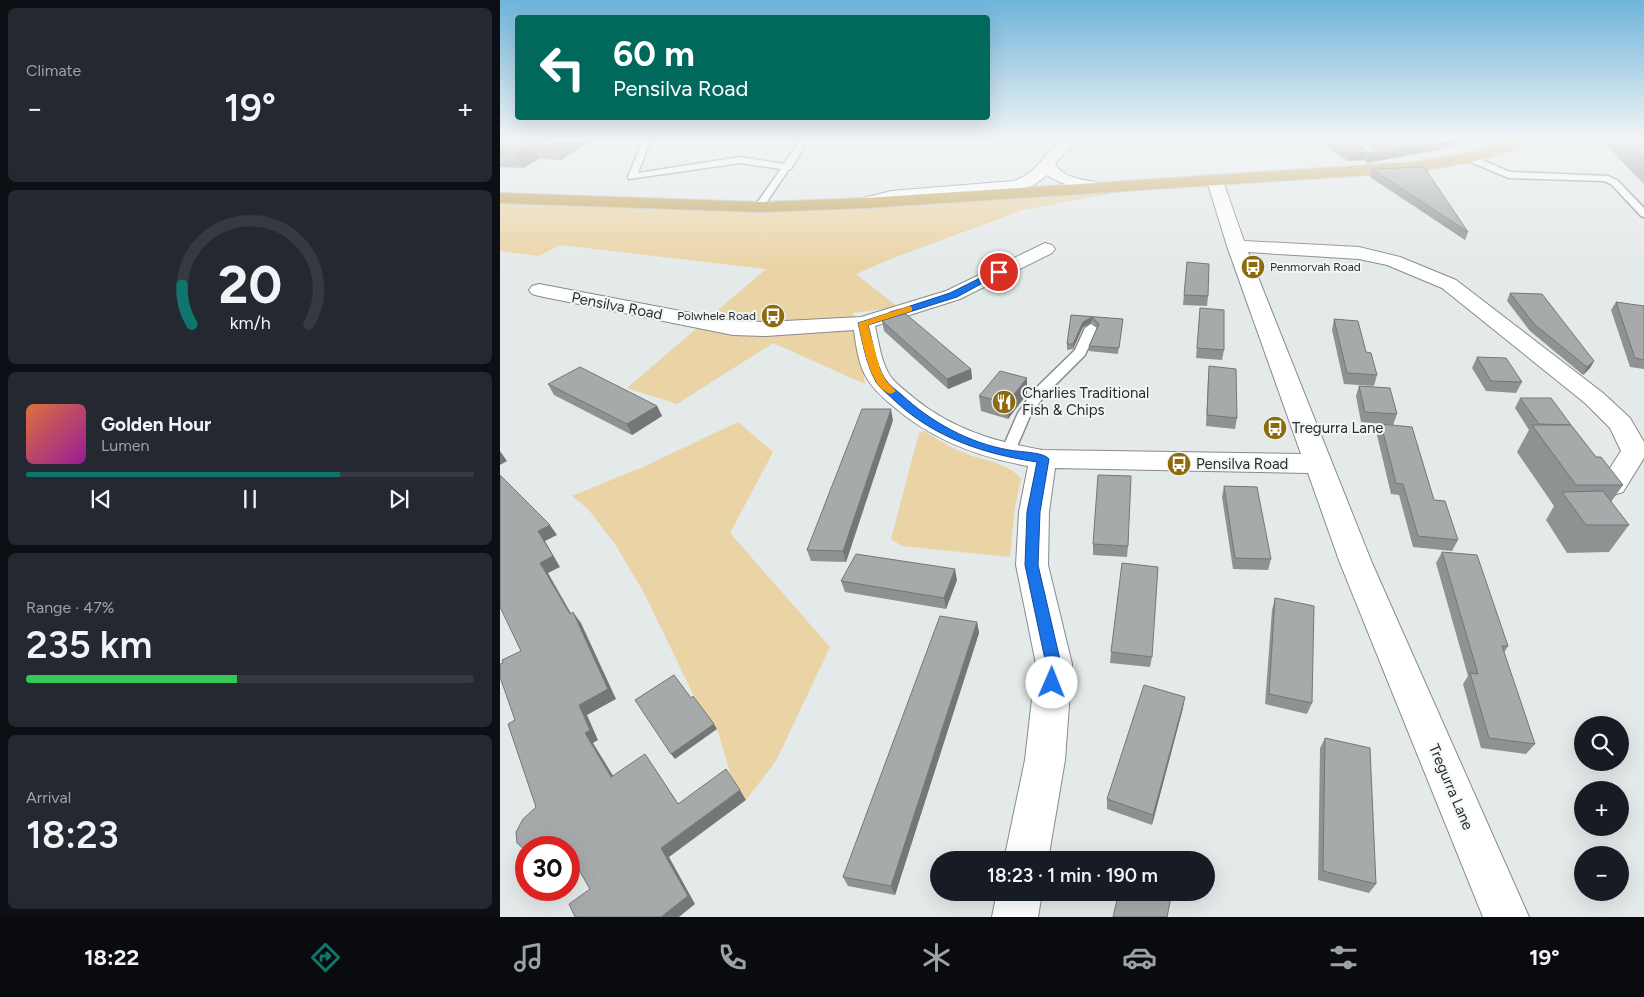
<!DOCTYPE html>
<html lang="en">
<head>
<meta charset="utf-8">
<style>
	body { margin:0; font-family:Figtree,sans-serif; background:#242831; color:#f1f3f6; height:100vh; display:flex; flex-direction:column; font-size:19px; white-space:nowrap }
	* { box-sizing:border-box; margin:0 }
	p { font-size:16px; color:#9ea1a6 }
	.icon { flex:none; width:28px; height:28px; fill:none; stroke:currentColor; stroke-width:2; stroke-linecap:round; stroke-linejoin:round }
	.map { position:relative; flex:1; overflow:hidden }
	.drawer { display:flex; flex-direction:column; gap:8px; padding:8px; background:#0d0f14; width:500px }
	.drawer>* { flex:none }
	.top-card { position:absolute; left:15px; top:15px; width:475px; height:105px; border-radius:5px; box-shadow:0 5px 20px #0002; background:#00695c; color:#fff; overflow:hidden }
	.buttons { position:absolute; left:1074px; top:716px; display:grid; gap:10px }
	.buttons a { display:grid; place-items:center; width:55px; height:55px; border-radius:50%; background:#171b24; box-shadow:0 5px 20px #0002; font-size:25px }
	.speed { position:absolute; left:15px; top:836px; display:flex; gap:10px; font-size:25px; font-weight:700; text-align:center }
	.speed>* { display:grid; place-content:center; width:65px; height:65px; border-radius:50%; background:#171b24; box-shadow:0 5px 20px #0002; line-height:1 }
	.speed .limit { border:8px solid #d22; background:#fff; color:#111 }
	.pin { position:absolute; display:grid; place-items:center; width:42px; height:42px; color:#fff; margin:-21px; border:2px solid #fff; border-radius:50%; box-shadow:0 1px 5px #0007 }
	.me { position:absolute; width:55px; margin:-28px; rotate:1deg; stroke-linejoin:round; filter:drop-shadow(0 0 4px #0008) }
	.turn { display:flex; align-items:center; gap:18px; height:105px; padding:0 15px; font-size:22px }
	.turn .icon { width:65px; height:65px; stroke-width:2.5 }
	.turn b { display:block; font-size:35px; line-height:42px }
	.big { font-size:38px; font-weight:600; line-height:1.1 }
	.drawer .tile { flex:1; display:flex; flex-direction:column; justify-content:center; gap:8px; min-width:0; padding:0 18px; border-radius:8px; background:#242831 }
	.drawer .dial { align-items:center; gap:0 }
	.dial svg { height:130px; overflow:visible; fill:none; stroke:#363941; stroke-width:7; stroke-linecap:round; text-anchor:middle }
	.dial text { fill:#f1f3f6; stroke:none }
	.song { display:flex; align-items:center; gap:15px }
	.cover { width:60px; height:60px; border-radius:8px; background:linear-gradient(135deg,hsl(20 70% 55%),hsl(300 70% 35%)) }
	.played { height:5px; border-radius:2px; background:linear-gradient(90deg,#0f766e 70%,#363941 70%) }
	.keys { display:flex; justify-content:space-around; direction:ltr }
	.heat { display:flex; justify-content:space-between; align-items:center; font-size:28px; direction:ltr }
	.charge { height:8px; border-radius:4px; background:linear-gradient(90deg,#34c759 47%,#363941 0) }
	.trip { position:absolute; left:430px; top:851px; width:285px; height:50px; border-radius:25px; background:#171b24; box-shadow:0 5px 20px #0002; font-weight:600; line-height:50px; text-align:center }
	.menu { display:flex; height:80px; justify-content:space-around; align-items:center; background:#090b0e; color:#9ea1a6 }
	.menu .icon { width:35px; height:35px }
	.menu .on { color:#0f766e }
	.menu b { font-size:22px; color:#f1f3f6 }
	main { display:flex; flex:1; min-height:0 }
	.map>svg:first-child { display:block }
	.green { fill:#ead3a5 }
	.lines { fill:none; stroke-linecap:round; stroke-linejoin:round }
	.service-casing { stroke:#878b8c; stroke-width:3 }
	.minor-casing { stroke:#878b8c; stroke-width:2 }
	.trunk-casing { stroke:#c4c4c4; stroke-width:2 }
	.service { fill:#fff; fill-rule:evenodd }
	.minor { fill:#fff; fill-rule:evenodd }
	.trunk { fill:#c4a45b; fill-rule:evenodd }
	.wall { fill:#8f9293 }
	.shaded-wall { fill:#747778 }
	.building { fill:#a6aaab; stroke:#747778 }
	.route { fill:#1a73e8; stroke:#114b97 }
	.slow { fill:#f59e0b }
	.labels { text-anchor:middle; stroke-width:4; stroke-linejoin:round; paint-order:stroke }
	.far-poi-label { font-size:12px; fill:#2b2d2d; stroke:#f1f6f7; text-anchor:start }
	.street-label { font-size:15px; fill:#2b2d2d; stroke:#f1f6f7 }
	.poi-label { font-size:15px; fill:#2b2d2d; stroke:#f1f6f7; text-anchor:start }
</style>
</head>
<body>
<main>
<section class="drawer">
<div class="tile"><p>Climate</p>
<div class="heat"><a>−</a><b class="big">19°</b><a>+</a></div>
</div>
<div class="tile dial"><svg viewBox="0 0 100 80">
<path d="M14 69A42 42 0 1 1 86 69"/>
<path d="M14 69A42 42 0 0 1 8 45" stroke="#0f766e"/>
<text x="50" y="56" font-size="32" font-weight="700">20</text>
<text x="50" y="72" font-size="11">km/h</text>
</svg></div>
<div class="tile">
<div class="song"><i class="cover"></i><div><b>Golden Hour</b><p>Lumen</p></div></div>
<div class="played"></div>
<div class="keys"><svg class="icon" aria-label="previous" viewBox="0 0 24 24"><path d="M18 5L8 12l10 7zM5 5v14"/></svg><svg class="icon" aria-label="pause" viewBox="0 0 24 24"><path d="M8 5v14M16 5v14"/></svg><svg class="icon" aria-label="next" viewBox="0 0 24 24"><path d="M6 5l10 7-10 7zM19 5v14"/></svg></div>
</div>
<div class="tile"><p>Range · 47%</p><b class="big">235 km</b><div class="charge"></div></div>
<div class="tile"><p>Arrival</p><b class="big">18:23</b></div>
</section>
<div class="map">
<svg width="1144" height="917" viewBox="0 0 1144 917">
	<rect width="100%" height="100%" fill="#e4e9e9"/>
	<g class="green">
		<path d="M 637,189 L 523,210 L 388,260 L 356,274 L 398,307 L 353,313 L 365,384 L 273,343 L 177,404 L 127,388 L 266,269 L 60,245 L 39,256 L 0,251 L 0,203 L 253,212 Z"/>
		<path d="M 238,422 L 273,452 L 230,533 L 330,647 L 276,761 L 246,800 L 232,779 L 217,729 L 197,702 L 143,591 L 115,544 L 88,509 L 72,496 L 143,467 Z"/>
		<path d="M 424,431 C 438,440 453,449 469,455 C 487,461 508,463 521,479 L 515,507 L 510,557 L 402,546 L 391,539 L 419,433 Z"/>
	</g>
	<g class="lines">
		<g class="service-casing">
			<g id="service">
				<path d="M 143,139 L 151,139 L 138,173 L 240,157 L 284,164 L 299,142 L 297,139 L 305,139 L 307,142 L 291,169 L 289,169 L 262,209 L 259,210 L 254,207 L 281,169 L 240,163 L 129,179 L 128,177 Z"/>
				<path d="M 966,156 L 972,156 L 1010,172 L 1108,176 L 1117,180 L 1144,208 L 1144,217 L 1141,216 L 1111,184 L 1104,181 L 1009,178 L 966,160 Z"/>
				<path d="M 591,324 L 597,328 L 585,355 L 544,396 L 530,416 L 512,458 L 502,458 L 500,454 L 518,413 L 534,390 L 575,350 L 585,328 Z"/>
			</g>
		</g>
		<g class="minor-casing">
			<g id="minor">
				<path d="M 563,139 L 580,139 L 555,163 C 561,180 593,181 608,184 L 610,188 L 608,192 C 593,195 559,184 547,175 L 534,185 L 513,191 L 392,201 L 366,208 L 360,207 L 357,203 L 360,199 L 391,191 L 513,181 C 536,175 544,153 563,139 Z"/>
				<path d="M 715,176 L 721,178 L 723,181 L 744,241 L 859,247 L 900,257 L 956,280 L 1103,393 L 1130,418 L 1144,442 L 1144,458 L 1123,492 L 1113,495 L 1103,492 L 1099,485 L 1121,451 L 1110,428 L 1085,403 L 942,288 L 887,265 L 859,259 L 748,252 L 872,563 L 1029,917 L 983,917 L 840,563 L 808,473 L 555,468 L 549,512 L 548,565 L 572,664 L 565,760 L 548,860 L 504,860 L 525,760 L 536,664 L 516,565 L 519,512 L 528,466 C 478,457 432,440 393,406 C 382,397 372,388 365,375 C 358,361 356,345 354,330 L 266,336 L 233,335 L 39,296 L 32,294 L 29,290 L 32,286 L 39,284 L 233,321 L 266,322 L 361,317 L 446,291 L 545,243 L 552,245 L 555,249 L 552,253 L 460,299 L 375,326 C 379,343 381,363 391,377 C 397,385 406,391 414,398 C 452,429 495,442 543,450 L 801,454 L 727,246 L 707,181 L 709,178 Z"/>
				<path d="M 497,892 L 542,892 L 538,917 L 492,917 Z"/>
			</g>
		</g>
		<g class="trunk-casing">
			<path id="trunk" d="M 1010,139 L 1030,139 C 1015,157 938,168 914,172 L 366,208 L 259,212 L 0,203 L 0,193 L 259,202 L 366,198 L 914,162 L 969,153 Z"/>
		</g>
		<use href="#service" class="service"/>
		<use href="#minor" class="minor"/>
		<use href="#trunk" class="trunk"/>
	</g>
	<g class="wall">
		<path d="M 0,139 L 95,139 L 61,160 L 39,159 L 23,168 L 0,167 Z"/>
		<path d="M 816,139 L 851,139 L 865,160 L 847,161 Z"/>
		<path d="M 862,139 L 978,139 L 937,150 L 866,163 L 865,160 L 867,152 L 878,152 Z"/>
		<path d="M 1107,139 L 1144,139 L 1144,184 L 1105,144 Z"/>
		<path d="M 872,169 L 968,232 L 965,240 L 870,177 Z"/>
		<path d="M 687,262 L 708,296 L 707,306 L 683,305 Z"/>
		<path d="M 1010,293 L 1094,361 L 1090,368 L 1083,375 L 1030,331 L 1007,301 Z"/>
		<path d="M 1116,302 L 1144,306 L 1144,369 L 1130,367 L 1111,310 Z"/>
		<path d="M 700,308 L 724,350 L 722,360 L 696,358 Z"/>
		<path d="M 571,315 L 623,319 L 618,354 L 589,351 L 589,346 L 597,327 L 592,322 L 583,327 L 573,349 L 567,350 L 567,344 Z"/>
		<path d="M 834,319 L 866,352 L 877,375 L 874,386 L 844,384 L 832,330 Z"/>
		<path d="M 382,321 L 471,369 L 472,379 L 448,389 L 384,331 Z"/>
		<path d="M 977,357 L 1022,382 L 1016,393 L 986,391 L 972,368 Z"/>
		<path d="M 709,366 L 737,418 L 735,429 L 706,426 L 708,377 Z"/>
		<path d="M 527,378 L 527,394 L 508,419 L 481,411 L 479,396 Z"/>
		<path d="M 48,384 L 157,406 L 162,416 L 132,435 L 54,395 Z"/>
		<path d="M 859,386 L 897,414 L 893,425 L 861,422 L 856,396 Z"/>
		<path d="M 1020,398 L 1071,425 L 1096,457 L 1123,485 L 1111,502 L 1129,525 L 1109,552 L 1067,553 L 1046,520 L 1054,506 L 1017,452 L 1029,430 L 1015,408 Z"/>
		<path d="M 393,420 L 346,562 L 311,561 L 307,550 Z"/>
		<path d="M 881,424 L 958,540 L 952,551 L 913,547 L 899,495 L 891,494 L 877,435 Z"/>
		<path d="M 724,486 L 771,559 L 768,570 L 733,569 L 722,497 Z"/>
		<path d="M 593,544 L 628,546 L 627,557 L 593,555 Z"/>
		<path d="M 942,552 L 1008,646 L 1004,653 L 1035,744 L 1026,754 L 981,748 L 963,684 L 968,676 L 936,563 Z"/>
		<path d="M 457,580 L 446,609 L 345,592 L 341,581 Z"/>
		<path d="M 775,598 L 812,703 L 807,714 L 765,704 L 772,610 Z"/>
		<path d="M 477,622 L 479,633 L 395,895 L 348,886 L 343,877 Z"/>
		<path d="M 611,652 L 652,657 L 650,667 L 610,663 Z"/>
		<path d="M 683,708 L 652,825 L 607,809 L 607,799 Z"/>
		<path d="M 825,738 L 876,884 L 869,893 L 818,880 L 820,748 Z"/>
	</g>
	<g class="shaded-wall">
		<path d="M 64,139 L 95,139 L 61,160 L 54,145 Z"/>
		<path d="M 953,139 L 978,139 L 937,150 L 866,163 L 868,155 Z"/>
		<path d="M 31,144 L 39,159 L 23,168 L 15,153 Z"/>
		<path d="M 867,152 L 865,160 L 847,161 L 849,154 Z"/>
		<path d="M 592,317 L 592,322 L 583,327 L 573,349 L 573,344 L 583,322 Z"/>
		<path d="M 1094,361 L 1090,368 L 1083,375 L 1087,367 Z"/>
		<path d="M 471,369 L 472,379 L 448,389 L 447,379 Z"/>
		<path d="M 527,378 L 527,394 L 508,419 L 507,403 Z"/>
		<path d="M 157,406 L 162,416 L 132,435 L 127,424 Z"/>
		<path d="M 391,409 L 393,420 L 346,562 L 343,551 Z"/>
		<path d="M 0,451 L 7,461 L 0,465 Z"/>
		<path d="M 50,525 L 57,535 L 45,541 L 60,567 L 48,573 L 77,624 L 70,614 L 40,563 L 38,531 Z"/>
		<path d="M 455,569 L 457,580 L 446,609 L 444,598 Z"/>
		<path d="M 73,612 L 81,623 L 116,699 L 87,715 L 98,740 L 93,743 L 120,787 L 111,777 L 85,733 L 79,705 Z"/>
		<path d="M 477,622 L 479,633 L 395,895 L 391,886 Z"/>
		<path d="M 685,697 L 683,708 L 652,825 L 653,815 Z"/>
		<path d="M 214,724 L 217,729 L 175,759 L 171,754 Z"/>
		<path d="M 145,754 L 152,764 L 185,814 L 178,804 Z"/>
		<path d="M 240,790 L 246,800 L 169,857 L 195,904 L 179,917 L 161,917 L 161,848 Z"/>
		<path d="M 60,838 L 69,848 L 41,848 Z"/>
	</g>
	<g class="building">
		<path d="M 0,139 L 64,139 L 54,145 L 31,144 L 15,153 L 0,152 Z"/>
		<path d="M 828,139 L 851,139 L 867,152 L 849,154 Z"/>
		<path d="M 874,139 L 953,139 L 940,143 L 868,155 L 867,152 L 879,152 L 882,146 Z"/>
		<path d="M 1122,139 L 1144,139 L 1144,160 Z"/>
		<path d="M 924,167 L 968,232 L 872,169 Z"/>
		<path d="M 687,262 L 709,264 L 708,296 L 684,295 Z"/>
		<path d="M 1010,293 L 1042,294 L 1094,361 L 1087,367 L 1034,324 Z"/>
		<path d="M 1116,302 L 1144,306 L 1144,360 L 1135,358 Z"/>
		<path d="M 700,308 L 724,310 L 724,350 L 697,348 Z"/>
		<path d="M 400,309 L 471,369 L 447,379 L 382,321 L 390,312 Z"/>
		<path d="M 571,315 L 623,319 L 619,348 L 589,346 L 599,324 L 592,317 L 583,322 L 573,344 L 567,344 Z"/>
		<path d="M 834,319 L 858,321 L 866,352 L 871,353 L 877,375 L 847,373 Z"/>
		<path d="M 977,357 L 1006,358 L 1022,382 L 991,381 Z"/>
		<path d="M 709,366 L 736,369 L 737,418 L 707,415 Z"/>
		<path d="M 80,367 L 157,406 L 127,424 L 48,384 Z"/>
		<path d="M 500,371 L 527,378 L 507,403 L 479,396 Z"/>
		<path d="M 859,386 L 890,388 L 897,414 L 865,412 Z"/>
		<path d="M 1020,398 L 1051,398 L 1071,425 L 1039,424 Z"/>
		<path d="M 362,409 L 391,409 L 343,551 L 307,550 Z"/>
		<path d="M 881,424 L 912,427 L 934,500 L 945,501 L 958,540 L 918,536 L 903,484 L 896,483 Z"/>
		<path d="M 1032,425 L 1071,425 L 1096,457 L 1101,457 L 1123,485 L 1076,485 Z"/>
		<path d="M 0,475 L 50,525 L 38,531 L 53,556 L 40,563 L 70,614 L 73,612 L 108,689 L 79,705 L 90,730 L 85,733 L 111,777 L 145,754 L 178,804 L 226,769 L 240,790 L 161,848 L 188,896 L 161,917 L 75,917 L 69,904 L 90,889 L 69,853 L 69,848 L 66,848 L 60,838 L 41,848 L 26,848 L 26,850 L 25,850 L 17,843 L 16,832 L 23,819 L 36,807 L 8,724 L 15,720 L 0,677 L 0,664 L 3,663 L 2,660 L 21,651 L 0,607 Z"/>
		<path d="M 598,475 L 631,476 L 628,546 L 593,544 Z"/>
		<path d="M 724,486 L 757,487 L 771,559 L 735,558 Z"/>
		<path d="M 1103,491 L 1129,525 L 1086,525 L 1062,492 Z"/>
		<path d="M 942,552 L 977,555 L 1008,646 L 1002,646 L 1035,744 L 989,738 L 970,673 L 978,674 Z"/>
		<path d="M 356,554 L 455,569 L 444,598 L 341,581 Z"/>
		<path d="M 622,563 L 658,567 L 652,657 L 611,652 Z"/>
		<path d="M 775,598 L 814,606 L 812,703 L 769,694 Z"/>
		<path d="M 440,616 L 477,622 L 391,886 L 343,877 Z"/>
		<path d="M 174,675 L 191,698 L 193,696 L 214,724 L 171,754 L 135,700 Z"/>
		<path d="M 644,685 L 685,697 L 653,815 L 607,799 Z"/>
		<path d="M 825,738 L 870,748 L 876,884 L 823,871 Z"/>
		<path d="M 629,852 L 653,860 L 627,860 Z"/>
		<path d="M 619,892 L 672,892 L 667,917 L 613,917 Z"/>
	</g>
	<linearGradient id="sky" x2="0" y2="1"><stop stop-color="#6eb4da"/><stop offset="0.52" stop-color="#f3f5f5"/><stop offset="1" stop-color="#f3f5f5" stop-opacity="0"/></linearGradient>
	<rect width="1144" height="268" fill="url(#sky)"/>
	<path class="route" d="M 496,270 L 503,272 L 457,297 L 368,325 C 373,342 375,363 385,379 C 389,385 396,390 402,395 C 431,422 469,443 509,450 C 519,452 544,452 549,459 L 540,512 L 538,565 L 561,664 L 557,688 L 552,690 L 547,688 L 544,683 L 546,664 L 525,565 L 527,512 L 537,462 C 484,454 435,438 395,401 C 389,395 381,389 376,382 C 366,364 363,343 358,323 L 450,293 Z"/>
	<path class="slow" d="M 409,306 L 412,307 L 412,311 L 368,325 L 380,369 L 386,381 L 396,391 L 391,394 C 369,388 363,343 358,323 Z"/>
	<defs>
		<g id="bus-disc" transform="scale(1.25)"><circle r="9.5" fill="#8d6a0c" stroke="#f1f6f7"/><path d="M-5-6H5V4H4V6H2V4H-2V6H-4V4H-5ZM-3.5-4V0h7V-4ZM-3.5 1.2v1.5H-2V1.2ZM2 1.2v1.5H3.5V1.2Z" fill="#fff"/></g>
		<g id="restaurant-disc" transform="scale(1.25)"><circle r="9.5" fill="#8d6a0c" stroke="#f1f6f7"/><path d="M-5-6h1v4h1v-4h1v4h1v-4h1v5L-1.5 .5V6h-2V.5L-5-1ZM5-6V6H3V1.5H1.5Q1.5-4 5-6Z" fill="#fff"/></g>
	</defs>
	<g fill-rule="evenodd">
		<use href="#bus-disc" x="753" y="267"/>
		<use href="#bus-disc" x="273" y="316"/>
		<use href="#restaurant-disc" x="504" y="402"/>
		<use href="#bus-disc" x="775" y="428"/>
		<use href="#bus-disc" x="679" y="464"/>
	</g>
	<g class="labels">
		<g class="far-poi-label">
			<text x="770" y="271">Penmorvah Road</text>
			<text x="256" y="320" text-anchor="end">Polwhele Road</text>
		</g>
		<g class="street-label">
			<text transform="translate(117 306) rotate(11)" y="5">Pensilva Road</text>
			<text transform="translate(951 787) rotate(67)" y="5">Tregurra Lane</text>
		</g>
		<g class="poi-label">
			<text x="522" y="398">Charlies Traditional<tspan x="522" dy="17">Fish &amp; Chips</tspan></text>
			<text x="792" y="433">Tregurra Lane</text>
			<text x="696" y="469">Pensilva Road</text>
		</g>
	</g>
</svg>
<div class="buttons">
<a><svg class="icon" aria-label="search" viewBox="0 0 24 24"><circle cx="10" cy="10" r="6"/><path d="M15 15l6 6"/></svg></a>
<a>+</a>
<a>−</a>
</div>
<div class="speed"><div class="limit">30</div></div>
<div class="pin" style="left:499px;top:272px;background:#d93025"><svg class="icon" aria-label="arrive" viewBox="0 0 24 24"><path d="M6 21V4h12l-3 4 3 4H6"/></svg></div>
<svg class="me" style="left:552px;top:683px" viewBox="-20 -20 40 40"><circle r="19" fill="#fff"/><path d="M0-13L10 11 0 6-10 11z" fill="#1a73e8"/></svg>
<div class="trip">18:23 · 1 min · 190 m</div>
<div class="top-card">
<div class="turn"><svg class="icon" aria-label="left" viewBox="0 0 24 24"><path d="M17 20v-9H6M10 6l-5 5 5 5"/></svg><div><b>60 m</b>Pensilva Road</div></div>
</div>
</div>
</main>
<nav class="menu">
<b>18:22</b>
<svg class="icon on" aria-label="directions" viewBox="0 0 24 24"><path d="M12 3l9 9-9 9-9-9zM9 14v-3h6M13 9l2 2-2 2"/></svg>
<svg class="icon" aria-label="music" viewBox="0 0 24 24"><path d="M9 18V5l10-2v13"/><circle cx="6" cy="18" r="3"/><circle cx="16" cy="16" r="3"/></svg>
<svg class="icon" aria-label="phone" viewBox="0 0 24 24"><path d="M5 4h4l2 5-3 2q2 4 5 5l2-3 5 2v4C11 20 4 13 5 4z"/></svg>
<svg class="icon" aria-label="climate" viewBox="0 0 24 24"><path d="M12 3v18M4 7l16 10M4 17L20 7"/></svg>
<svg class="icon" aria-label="car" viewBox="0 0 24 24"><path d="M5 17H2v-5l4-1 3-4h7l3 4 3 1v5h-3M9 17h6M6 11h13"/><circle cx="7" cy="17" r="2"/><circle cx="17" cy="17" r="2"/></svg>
<svg class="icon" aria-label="filters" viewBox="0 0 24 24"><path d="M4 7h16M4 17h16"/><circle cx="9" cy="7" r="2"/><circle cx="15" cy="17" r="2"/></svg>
<b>19°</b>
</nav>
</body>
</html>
